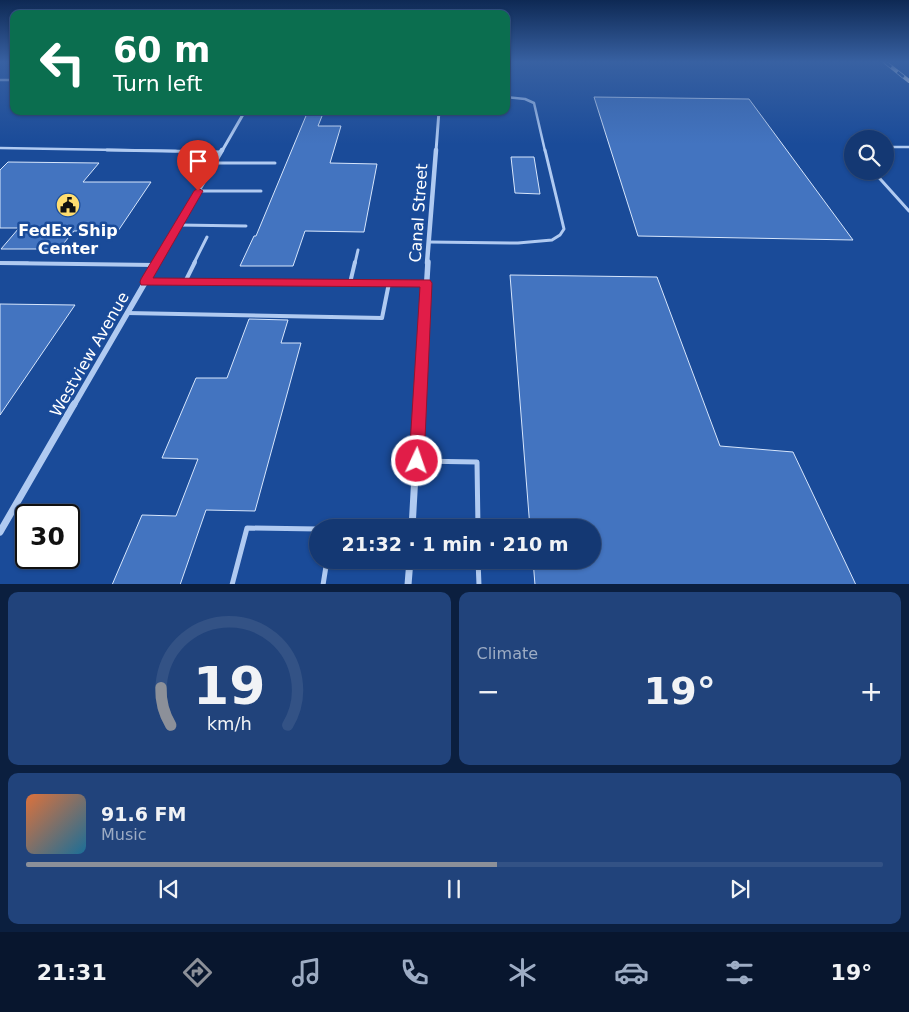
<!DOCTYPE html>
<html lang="en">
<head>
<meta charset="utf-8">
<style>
	body { margin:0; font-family:"DejaVu Sans",sans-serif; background:#21437b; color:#f1f3f6; height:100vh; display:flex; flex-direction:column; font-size:19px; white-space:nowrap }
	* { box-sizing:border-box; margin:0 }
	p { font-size:16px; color:#9dacc4 }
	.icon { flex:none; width:28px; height:28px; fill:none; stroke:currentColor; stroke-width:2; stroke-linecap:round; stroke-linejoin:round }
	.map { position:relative; height:584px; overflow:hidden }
	.sheet { display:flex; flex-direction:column; gap:8px; padding:8px; background:#0b1f3f; flex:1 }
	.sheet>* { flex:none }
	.top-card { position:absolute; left:10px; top:10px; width:500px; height:105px; border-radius:10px; box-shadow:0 1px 4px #0004,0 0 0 1px #335285; background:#0b6e4f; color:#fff; overflow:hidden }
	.buttons { position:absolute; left:844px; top:130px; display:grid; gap:10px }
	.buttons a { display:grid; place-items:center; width:50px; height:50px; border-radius:50%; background:#143873; box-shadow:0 1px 4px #0004,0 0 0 1px #335285; font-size:25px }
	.speed { position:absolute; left:15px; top:504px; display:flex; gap:10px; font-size:25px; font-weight:700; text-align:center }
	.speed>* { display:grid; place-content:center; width:65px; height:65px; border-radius:50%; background:#143873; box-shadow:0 1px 4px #0004,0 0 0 1px #335285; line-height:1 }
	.speed .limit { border:2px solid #111; border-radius:8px; background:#fff; color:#111 }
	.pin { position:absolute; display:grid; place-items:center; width:42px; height:42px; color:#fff; margin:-51px -21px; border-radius:50% 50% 50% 0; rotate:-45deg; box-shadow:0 0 5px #0007 }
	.pin .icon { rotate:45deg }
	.me { position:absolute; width:55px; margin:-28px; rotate:3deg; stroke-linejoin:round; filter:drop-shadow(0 0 4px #0008) }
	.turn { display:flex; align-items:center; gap:18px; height:105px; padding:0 20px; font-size:22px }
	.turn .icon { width:65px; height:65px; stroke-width:2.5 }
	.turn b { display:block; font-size:35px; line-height:42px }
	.big { font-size:38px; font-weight:700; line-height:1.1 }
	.sheet .tile { flex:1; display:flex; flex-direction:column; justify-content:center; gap:8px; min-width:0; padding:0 18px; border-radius:10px; background:#21437b }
	.sheet .dial { align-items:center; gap:0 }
	.dial svg { height:130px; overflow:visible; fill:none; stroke:#335285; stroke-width:7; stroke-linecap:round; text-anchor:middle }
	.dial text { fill:#f1f3f6; stroke:none }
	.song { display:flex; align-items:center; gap:15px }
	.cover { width:60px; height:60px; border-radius:8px; background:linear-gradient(135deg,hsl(20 70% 55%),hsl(200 70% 35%)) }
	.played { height:5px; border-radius:2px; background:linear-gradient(90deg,#8c9099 55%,#335285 55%) }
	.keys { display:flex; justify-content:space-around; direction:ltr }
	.heat { display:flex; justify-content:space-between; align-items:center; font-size:28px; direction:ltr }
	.sheet .tiles { flex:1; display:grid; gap:8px; grid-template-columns:1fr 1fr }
	.tile:last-child { grid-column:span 2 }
	.trip { position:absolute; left:309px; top:519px; width:292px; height:50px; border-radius:25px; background:#143873; box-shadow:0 1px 4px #0004,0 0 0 1px #335285; font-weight:700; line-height:50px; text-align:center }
	.tabs { display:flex; height:80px; justify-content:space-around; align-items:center; background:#08162e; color:#9dacc4 }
	.tabs .icon { width:35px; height:35px }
	.tabs .active { color:#8c9099 }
	.tabs b { font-size:22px; color:#f1f3f6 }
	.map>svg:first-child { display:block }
	.building { fill:#4374c0; stroke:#d7e6fc }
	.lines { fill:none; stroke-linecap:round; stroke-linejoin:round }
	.lane-far3 { stroke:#b0caf1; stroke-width:2.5 }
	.lane-far2 { stroke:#b0caf1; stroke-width:3 }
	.lane-far1 { stroke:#b0caf1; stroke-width:4 }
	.lane { stroke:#b0caf1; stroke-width:5 }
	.street-far3 { stroke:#b0caf1; stroke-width:3 }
	.street-far2 { stroke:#b0caf1; stroke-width:4.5 }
	.street-far1 { stroke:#b0caf1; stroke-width:5.5 }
	.street { stroke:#b0caf1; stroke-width:7 }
	.rail-casing { stroke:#fff; stroke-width:4 }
	.rail { stroke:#1a4b99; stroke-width:2.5; stroke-dasharray:8; stroke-linecap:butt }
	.route { fill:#e11d48; stroke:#92132f }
	.labels { text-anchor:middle; stroke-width:5; stroke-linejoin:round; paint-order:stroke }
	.street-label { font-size:16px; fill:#fff; stroke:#1a4b99 }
	.poi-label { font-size:16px; font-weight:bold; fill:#fff; stroke:#1a4b99 }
</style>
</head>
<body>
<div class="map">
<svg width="909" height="585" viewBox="0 0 909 585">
	<rect width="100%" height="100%" fill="#1a4b99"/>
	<g class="building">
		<path d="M 594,97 L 749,99 L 853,240 L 638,236 Z"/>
		<path d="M 308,111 L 324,111 L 318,126 L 341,126 L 330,163 L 377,164 L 364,232 L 305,231 L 293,266 L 240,266 L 254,236 L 256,236 Z"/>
		<path d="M 511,157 L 534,157 L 540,194 L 515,193 Z"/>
		<path d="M 8,162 L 99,163 L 83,182 L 151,182 L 118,231 L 74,231 L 59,249 L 1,249 L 19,228 L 0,228 L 0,170 Z"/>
		<path d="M 510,275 L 657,277 L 720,446 L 793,452 L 856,585 L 535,585 L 533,560 L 592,560 L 592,528 L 530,528 Z"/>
		<path d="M 0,304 L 75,305 L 0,415 Z"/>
		<path d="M 249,319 L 288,320 L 281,343 L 301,343 L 255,511 L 206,510 L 180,585 L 112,585 L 142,515 L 176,516 L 198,459 L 162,458 L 196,378 L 227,378 Z"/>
	</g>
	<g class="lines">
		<g class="lane-far3">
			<path d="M 0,80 L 14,80"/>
			<path d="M 506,97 L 525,99 L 534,103 L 545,151"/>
			<path d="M 885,147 L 909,147"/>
			<path d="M 0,148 L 176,151"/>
		</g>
		<g class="lane-far2">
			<path d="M 107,150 L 221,152"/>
			<path d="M 215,163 L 275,163"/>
			<path d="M 873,171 L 909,211"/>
			<path d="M 198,191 L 261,191"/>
			<path d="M 178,225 L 246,226"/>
			<path d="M 429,242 L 518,243 L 552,240 L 560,235 L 564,229 L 545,150"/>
			<path d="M 0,263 L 28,263"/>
			<path d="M 194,263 L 207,237"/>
			<path d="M 355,263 L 358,250"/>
		</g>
		<g class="lane-far1">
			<path d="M 0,263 L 155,265"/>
			<path d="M 145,282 L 389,283"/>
			<path d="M 185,282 L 195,262"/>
			<path d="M 350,283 L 355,262"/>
			<path d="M 127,313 L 382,318 L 389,283 L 426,283"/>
		</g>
		<g class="lane">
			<path d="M 417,461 L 477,462 L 478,528"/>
			<path d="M 478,560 L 479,585"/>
			<path d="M 232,585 L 247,528 L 318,529"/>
			<path d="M 323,585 L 327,560"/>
		</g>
		<g class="street-far3">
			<path d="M 222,151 L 245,111"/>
			<path d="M 436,151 L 439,111"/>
		</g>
		<g class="street-far2">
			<path d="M 156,263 L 222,150"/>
			<path d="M 427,263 L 436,150"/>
		</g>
		<g class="street-far1">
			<path d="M 74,405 L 157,262"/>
			<path d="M 419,405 L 428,262"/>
		</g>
		<g class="street">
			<path d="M 412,528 L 419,404"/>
			<path d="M 0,532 L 74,404"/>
			<path d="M 408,585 L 410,560"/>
		</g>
		<g class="rail-casing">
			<path id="rail" d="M 885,62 L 909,81"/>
		</g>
		<use href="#rail" class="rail"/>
	</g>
	<linearGradient id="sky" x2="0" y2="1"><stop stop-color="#0e2954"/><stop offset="0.43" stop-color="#3861a2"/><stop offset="1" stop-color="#3861a2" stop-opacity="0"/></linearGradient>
	<rect width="909" height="144" fill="url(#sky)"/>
	<path class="route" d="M 198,188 L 203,191 L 153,278 L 430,280 L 432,283 L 424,461 L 422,466 L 417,468 L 412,466 L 409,461 L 420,287 L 141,285 L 140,282 L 141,279 L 194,191 Z"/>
	<defs>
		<g id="civic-disc" transform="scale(1.25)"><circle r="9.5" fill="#ffdd6f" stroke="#1a4b99"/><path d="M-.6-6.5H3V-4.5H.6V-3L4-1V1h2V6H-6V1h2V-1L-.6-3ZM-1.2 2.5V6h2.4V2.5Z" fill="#111"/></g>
	</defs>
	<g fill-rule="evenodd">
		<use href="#civic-disc" x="68" y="205"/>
	</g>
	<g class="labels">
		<g class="street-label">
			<text transform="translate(418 213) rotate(-86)" y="6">Canal Street</text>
			<text transform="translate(89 354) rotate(-60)" y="6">Westview Avenue</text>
		</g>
		<g class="poi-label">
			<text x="68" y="236">FedEx Ship<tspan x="68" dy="18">Center</tspan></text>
		</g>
	</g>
</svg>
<div class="buttons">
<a><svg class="icon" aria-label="search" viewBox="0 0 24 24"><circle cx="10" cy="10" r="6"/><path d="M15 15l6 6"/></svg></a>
</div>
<div class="speed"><div class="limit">30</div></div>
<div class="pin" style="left:198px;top:191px;background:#d93025"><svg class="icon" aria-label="arrive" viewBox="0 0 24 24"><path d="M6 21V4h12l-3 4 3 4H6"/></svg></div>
<svg class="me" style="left:417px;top:461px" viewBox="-20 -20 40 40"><circle r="17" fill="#e11d48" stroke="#fff" stroke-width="3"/><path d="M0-11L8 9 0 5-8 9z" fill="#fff"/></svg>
<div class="trip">21:32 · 1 min · 210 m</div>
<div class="top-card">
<div class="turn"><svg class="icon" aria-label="left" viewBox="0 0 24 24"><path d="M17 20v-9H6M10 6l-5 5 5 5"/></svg><div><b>60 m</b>Turn left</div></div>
</div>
</div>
<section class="sheet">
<div class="tiles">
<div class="tile dial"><svg viewBox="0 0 100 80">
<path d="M14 69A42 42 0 1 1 86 69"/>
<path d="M14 69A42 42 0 0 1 8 46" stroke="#8c9099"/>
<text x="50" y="56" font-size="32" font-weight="700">19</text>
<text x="50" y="72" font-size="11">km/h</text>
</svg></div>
<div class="tile"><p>Climate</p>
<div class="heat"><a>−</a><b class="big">19°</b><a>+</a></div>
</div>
<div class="tile">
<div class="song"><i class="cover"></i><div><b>91.6 FM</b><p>Music</p></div></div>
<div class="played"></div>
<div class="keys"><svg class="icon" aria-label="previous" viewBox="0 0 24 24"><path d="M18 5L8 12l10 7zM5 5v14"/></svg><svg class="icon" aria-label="pause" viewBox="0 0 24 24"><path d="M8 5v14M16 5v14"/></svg><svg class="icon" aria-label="next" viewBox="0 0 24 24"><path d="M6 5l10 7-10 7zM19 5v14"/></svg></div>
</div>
</div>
</section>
<nav class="tabs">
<b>21:31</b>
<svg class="icon active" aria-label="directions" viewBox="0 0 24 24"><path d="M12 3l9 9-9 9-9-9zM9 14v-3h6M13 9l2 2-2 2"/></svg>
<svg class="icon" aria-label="music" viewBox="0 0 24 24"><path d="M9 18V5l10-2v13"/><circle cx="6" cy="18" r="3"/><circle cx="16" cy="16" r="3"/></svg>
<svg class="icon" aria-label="phone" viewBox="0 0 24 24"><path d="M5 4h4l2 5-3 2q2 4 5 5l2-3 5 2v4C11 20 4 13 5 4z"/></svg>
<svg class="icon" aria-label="climate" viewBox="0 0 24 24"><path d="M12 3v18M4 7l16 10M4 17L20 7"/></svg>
<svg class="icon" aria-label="car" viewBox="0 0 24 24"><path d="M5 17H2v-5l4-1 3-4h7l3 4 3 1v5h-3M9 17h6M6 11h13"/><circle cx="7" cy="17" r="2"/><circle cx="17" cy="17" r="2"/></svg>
<svg class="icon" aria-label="filters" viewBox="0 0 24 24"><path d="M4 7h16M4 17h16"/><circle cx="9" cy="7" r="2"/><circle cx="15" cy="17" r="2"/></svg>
<b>19°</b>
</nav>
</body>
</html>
